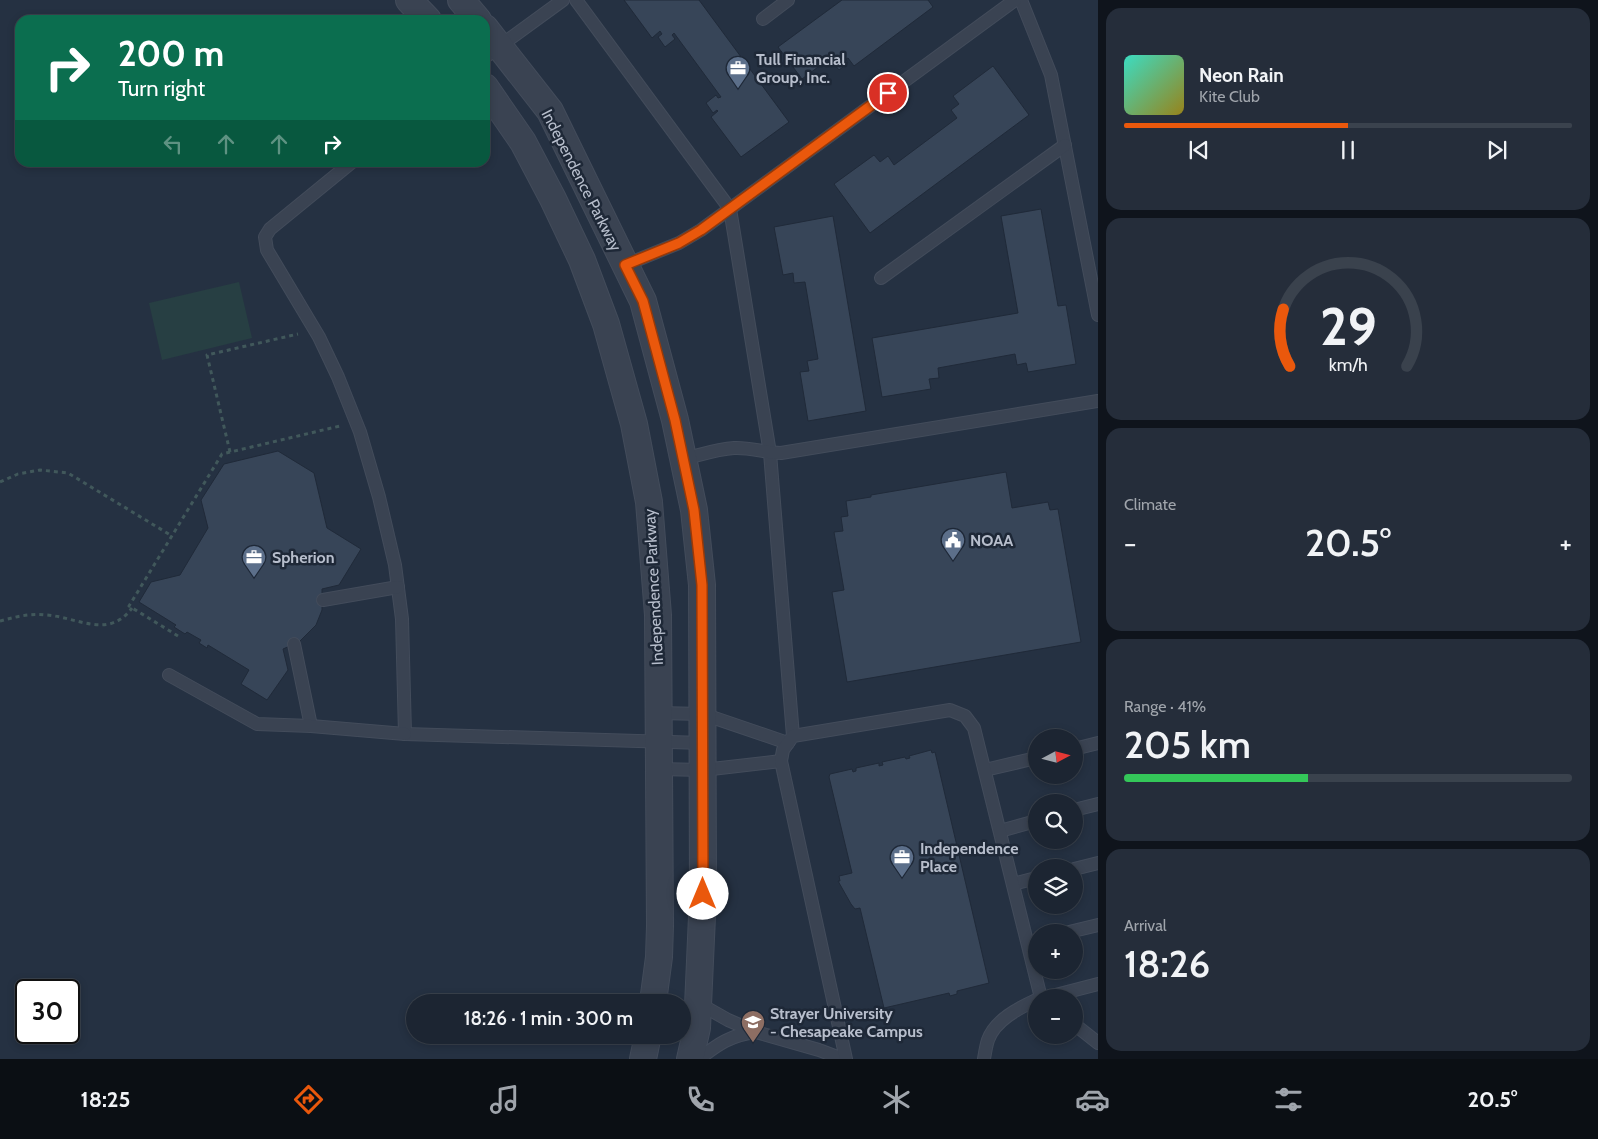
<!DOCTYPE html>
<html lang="en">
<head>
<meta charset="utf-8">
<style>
	body { margin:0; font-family:Cabin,sans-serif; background:#252d3a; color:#f1f3f6; height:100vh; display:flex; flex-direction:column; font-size:19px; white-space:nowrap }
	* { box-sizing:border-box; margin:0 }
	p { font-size:16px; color:#a0a5ac }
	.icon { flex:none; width:28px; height:28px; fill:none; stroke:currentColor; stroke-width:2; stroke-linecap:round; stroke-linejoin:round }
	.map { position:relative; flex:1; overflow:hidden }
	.drawer { display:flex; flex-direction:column; gap:8px; padding:8px; background:#0f141c; width:500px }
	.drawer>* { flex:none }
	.hud { position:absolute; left:15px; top:15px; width:475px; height:152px; border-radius:15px; box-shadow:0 2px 8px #0003,0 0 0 1px #3a424d; background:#0b6e4f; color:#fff; overflow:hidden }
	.needle { width:32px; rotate:83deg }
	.buttons { position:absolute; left:1028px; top:729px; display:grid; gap:10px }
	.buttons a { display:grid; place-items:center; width:55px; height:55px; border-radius:50%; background:#1c2532; box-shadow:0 2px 8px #0003,0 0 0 1px #3a424d; font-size:25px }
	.speed { position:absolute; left:15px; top:979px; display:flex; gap:10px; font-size:25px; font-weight:700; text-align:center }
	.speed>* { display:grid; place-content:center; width:65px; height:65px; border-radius:50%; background:#1c2532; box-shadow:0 2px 8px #0003,0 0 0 1px #3a424d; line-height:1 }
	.speed .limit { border:2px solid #111; border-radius:8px; background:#fff; color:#111 }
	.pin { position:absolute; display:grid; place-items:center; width:42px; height:42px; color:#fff; margin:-21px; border:2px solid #fff; border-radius:50%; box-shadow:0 1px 5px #0007 }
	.me { position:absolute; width:55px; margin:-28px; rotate:0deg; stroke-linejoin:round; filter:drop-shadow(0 0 4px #0008) }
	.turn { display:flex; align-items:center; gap:18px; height:105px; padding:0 20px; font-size:22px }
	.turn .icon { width:65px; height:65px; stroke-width:2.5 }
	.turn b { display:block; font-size:35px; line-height:42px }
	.lanes { display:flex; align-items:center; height:48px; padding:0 20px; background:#0003; justify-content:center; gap:25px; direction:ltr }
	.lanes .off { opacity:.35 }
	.big { font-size:38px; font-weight:600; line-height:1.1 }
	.drawer .tile { flex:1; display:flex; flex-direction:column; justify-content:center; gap:8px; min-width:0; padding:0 18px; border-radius:15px; background:#252d3a }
	.drawer .dial { align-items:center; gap:0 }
	.dial svg { height:130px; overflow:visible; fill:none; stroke:#3a424d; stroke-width:7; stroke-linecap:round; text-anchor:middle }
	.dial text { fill:#f1f3f6; stroke:none }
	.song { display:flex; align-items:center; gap:15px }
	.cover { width:60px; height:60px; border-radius:8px; background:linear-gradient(135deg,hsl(170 70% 55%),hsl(50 70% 35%)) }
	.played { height:5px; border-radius:2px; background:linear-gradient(90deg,#ea580c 50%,#3a424d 50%) }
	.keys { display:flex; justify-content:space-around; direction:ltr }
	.heat { display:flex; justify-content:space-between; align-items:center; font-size:28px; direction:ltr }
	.charge { height:8px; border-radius:4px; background:linear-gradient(90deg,#34c759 41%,#3a424d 0) }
	.trip { position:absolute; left:406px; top:994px; width:285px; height:50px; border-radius:25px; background:#1c2532; box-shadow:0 2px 8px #0003,0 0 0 1px #3a424d; font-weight:600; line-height:50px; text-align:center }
	.dock { display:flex; height:80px; justify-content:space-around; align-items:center; background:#0b0f14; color:#a0a5ac }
	.dock .icon { width:35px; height:35px }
	.dock .selected { color:#ea580c }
	.dock b { font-size:22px; color:#f1f3f6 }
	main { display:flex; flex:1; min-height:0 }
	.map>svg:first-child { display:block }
	.green { fill:#273f43 }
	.building { fill:#374558; stroke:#202a39 }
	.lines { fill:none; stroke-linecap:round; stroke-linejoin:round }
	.lane-casing { stroke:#434c5b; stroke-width:14 }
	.street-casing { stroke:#434c5b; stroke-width:28 }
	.path { stroke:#41585b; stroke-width:3; stroke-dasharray:4 4; stroke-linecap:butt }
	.lane { stroke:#3a4352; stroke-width:12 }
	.street { stroke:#3a4352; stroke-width:26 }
	.route-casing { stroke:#983908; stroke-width:12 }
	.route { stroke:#ea580c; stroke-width:9 }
	.labels { text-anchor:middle; stroke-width:5; stroke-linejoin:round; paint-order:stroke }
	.poi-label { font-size:16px; font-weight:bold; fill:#b7becc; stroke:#1e2837; text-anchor:start }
	.street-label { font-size:16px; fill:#b7becc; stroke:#1e2837 }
</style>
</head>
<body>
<main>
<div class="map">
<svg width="1098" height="1059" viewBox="0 0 1098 1059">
	<rect width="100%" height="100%" fill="#253142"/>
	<path class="green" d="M 239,282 L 252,338 L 162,360 L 149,303 Z"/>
	<g class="building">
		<path d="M 624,0 L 699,0 L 789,122 L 741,157 L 711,117 L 718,111 L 717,110 L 713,113 L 706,103 L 716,95 L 718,98 L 721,97 L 674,33 L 672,35 L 675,39 L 665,47 L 658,37 L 662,34 L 660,31 L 652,38 Z"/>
		<path d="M 842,0 L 928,0 L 933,7 L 854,66 L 848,58 L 846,59 L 848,63 L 839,70 L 831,60 L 835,57 L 834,55 L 802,79 L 778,47 Z"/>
		<path d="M 993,66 L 1029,115 L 870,233 L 834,184 L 874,155 L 880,162 L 888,156 L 894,165 L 957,118 L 951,110 L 959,104 L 953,96 Z"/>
		<path d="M 1041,209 L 1058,306 L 1066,305 L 1076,364 L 1028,372 L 1026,363 L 1017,365 L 1015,354 L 938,368 L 939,378 L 929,379 L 931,389 L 882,397 L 872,338 L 1018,313 L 1001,216 Z"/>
		<path d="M 833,216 L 866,411 L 808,421 L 800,372 L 809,371 L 807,361 L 818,359 L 805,282 L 794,283 L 793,273 L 783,275 L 774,227 Z"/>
		<path d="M 278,451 L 314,473 L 327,528 L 361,549 L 339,585 L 322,589 L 322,610 L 316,625 L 299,642 L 283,649 L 288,670 L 267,700 L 241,684 L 249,670 L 208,645 L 207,648 L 199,643 L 201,640 L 187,632 L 185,634 L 174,627 L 176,625 L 139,602 L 151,582 L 180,575 L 208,528 L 201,500 L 224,464 Z"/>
		<path d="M 1006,472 L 1012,508 L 1048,502 L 1050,510 L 1058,509 L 1081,642 L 847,682 L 832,592 L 844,590 L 834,532 L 843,531 L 841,517 L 848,516 L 846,501 L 871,497 L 871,495 Z"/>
		<path d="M 931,750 L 932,753 L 935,752 L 989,983 L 957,991 L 957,994 L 950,996 L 949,993 L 884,1008 L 860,908 L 855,909 L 851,904 L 838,881 L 840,881 L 839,876 L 852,873 L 829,777 L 830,774 L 852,769 L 853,772 L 856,771 L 856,768 L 879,763 L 879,766 L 883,765 L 882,762 L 905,757 L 906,759 L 910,758 L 909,756 Z"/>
	</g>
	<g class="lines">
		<g class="lane-casing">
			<g id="lane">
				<path d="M 576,0 L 730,209 L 770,453 L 793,736"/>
				<path d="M 1021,0 L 1051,75 L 1098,315"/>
				<path d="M 763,19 L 788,0"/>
				<path d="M 485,57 L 563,0"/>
				<path d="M 352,162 L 270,229 L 265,237 L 267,250 L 319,337 L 338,377 L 360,432 L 379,497 L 395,565 L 402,619 L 405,734 L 703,743"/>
				<path d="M 625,265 L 679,243 L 701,230 L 1015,0"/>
				<path d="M 881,278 L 1065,145"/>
				<path d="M 683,459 C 700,455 717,449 734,448 C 750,447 765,453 781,453 L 1098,401"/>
				<path d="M 323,600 L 398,587"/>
				<path d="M 294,644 L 311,726"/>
				<path d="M 169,675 L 257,724 L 311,726 L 405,734"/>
				<path d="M 658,713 L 703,714 L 788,743"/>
				<path d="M 1074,749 L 1098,743"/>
				<path d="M 658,769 L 703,770 L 781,761"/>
				<path d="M 985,770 L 1036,758"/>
				<path d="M 1074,810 L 1098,804"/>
				<path d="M 1000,831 L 1036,821"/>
				<path d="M 1074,869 L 1098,863"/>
				<path d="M 1013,884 L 1036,878"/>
				<path d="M 1069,932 L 1098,925"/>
				<path d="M 1044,998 L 1098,984"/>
				<path d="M 698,1003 L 728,1020 L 756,1032 C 731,1035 718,1044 699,1059"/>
				<path d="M 1074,1024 L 1098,1043"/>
				<path d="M 756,1032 L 819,1050 L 843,1059"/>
				<path d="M 846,1059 L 781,761 L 783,750 L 793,736 L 950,710 L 965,716 L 974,728 L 1041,998"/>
				<path d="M 984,1059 C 985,1053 986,1046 988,1040 C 995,1020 1019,1008 1036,1000"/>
			</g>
		</g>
		<g class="street-casing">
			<g id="street">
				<path d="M 409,0 L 428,20"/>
				<path d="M 461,0 L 478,20"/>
				<path d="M 485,28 L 550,111 L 643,301 L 675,420 L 694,510 L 702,585 L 703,894 L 697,1028 L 690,1059"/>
				<path d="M 485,87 L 523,142 L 553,199 L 582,260 L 606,324 L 634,424 L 649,502 L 658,615 L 660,926 L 659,957 L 653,1002"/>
				<path d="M 643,1059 L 648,1035"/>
			</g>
		</g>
		<g class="path">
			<path d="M 230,452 L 207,355 L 298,334"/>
			<path d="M 0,482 L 18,474 L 40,470 L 68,473 L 172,536"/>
			<path d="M 0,621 C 15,617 30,613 46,615 C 78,617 108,640 132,608"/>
			<path d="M 178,636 L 129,606 L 222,454 L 340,426"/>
		</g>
		<use href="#lane" class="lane"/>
		<use href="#street" class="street"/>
	</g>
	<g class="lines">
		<g class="route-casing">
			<path id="route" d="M 703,894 L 702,585 L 694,510 L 675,420 L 643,301 L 625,265 L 679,243 L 701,230 L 888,93"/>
		</g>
		<use href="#route" class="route"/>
	</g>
	<defs>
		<g id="office-pin" transform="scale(1.25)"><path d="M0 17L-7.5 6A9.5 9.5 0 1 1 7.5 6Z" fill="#5c6f8a" stroke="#1e2837"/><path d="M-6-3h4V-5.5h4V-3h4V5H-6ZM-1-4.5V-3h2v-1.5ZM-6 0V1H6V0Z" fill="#fff"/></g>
		<g id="civic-pin" transform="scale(1.25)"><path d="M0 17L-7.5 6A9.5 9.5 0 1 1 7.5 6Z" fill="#5c6f8a" stroke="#1e2837"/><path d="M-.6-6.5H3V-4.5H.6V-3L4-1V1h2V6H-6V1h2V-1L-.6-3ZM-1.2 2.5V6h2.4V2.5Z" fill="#fff"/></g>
		<g id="university-pin" transform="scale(1.25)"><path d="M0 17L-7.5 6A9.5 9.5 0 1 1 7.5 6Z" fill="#8d6e63" stroke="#1e2837"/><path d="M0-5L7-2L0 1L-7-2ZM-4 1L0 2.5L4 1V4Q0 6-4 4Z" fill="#fff"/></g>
	</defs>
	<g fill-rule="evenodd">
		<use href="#office-pin" x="738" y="68"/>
		<use href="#civic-pin" x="953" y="540"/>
		<use href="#office-pin" x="254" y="557"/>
		<use href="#office-pin" x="902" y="857"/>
		<use href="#university-pin" x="753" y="1022"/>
	</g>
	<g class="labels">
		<g class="poi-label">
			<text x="756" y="65">Tull Financial<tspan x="756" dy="18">Group, Inc.</tspan></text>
			<text x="970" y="546">NOAA</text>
			<text x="272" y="563">Spherion</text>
			<text x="920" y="854">Independence<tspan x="920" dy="18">Place</tspan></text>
			<text x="770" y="1019">Strayer University<tspan x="770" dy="18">- Chesapeake Campus</tspan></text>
		</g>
		<g class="street-label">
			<text transform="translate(582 180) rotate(63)" y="6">Independence Parkway</text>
			<text transform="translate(653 587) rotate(-93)" y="6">Independence Parkway</text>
		</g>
	</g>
</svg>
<div class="buttons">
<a><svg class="needle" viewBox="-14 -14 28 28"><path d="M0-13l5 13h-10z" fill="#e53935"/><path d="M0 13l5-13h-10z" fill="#a0a5ac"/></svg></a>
<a><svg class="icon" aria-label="search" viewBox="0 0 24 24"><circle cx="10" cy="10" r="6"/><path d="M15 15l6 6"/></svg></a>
<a><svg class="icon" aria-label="layers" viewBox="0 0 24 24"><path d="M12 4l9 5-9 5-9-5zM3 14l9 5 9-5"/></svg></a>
<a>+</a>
<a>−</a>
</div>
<div class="speed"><div class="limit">30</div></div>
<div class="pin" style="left:888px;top:93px;background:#d93025"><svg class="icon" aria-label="arrive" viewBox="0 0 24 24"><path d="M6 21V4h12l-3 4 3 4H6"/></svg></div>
<svg class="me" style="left:703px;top:894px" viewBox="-20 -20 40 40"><circle r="19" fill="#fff"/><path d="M0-13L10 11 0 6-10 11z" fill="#ea580c"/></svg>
<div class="trip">18:26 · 1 min · 300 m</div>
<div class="hud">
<div class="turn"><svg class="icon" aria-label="right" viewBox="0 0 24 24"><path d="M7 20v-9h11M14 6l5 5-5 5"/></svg><div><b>200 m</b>Turn right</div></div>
<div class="lanes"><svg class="icon off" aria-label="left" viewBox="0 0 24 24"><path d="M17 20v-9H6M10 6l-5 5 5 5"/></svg><svg class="icon off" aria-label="ahead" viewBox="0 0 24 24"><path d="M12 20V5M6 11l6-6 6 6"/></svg><svg class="icon off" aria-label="ahead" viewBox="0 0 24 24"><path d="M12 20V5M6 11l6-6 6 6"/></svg><svg class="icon" aria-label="right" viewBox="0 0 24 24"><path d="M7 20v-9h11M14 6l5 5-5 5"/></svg></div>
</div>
</div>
<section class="drawer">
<div class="tile">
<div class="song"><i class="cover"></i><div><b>Neon Rain</b><p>Kite Club</p></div></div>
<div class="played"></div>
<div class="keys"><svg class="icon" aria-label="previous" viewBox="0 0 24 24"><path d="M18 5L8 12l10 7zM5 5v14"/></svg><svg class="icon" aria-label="pause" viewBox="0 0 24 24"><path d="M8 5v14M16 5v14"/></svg><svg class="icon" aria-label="next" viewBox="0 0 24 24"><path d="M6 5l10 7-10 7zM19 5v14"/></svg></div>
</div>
<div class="tile dial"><svg viewBox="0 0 100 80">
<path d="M14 69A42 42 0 1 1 86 69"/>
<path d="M14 69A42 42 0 0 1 10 34" stroke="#ea580c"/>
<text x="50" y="56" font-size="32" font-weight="700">29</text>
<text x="50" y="72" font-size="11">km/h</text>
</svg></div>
<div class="tile"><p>Climate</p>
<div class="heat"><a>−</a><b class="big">20.5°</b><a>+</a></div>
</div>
<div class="tile"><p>Range · 41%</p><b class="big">205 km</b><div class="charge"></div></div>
<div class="tile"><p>Arrival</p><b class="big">18:26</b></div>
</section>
</main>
<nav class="dock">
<b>18:25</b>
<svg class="icon selected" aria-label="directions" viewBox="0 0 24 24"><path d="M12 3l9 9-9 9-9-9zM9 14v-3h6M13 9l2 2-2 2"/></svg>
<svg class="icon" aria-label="music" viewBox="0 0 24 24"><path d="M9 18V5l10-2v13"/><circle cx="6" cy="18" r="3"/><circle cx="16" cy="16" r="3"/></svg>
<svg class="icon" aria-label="phone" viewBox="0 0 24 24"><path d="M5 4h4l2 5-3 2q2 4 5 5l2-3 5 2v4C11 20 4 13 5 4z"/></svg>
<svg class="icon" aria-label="climate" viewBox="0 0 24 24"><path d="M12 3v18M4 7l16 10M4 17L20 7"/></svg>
<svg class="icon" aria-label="car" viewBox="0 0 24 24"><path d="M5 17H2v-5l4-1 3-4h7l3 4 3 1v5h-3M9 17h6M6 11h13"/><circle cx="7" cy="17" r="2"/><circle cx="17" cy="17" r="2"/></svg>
<svg class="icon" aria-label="filters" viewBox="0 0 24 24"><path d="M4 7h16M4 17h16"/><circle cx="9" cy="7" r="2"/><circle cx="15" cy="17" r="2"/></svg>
<b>20.5°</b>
</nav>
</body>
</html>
